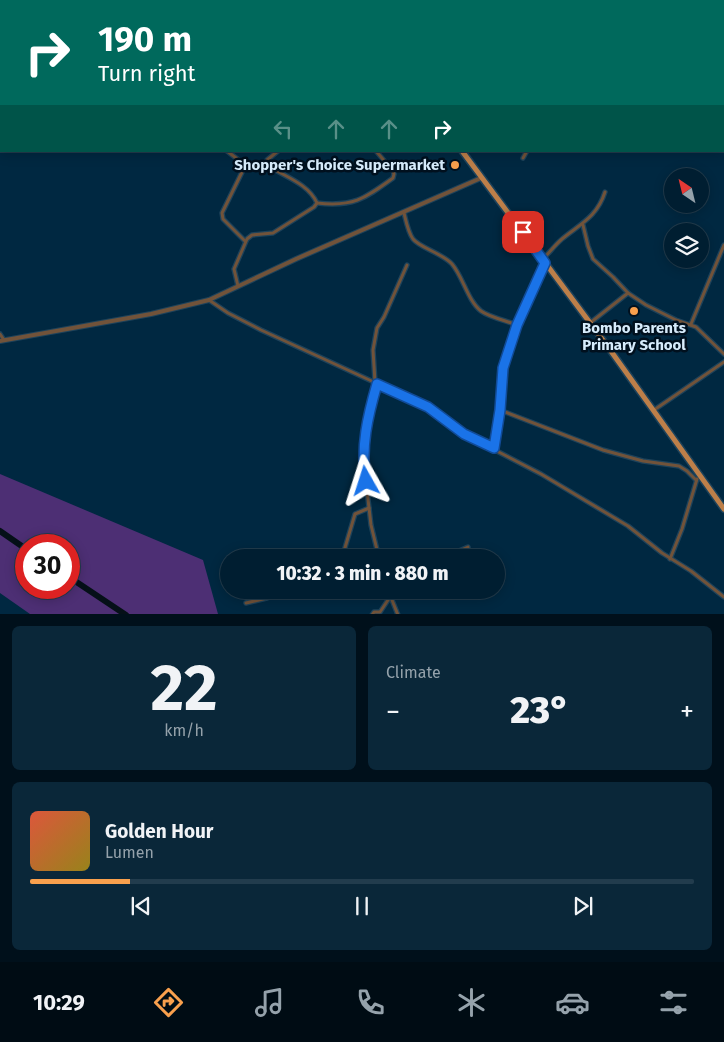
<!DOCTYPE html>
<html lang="en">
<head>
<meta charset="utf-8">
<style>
	body { margin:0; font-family:"Fira Sans",sans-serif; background:#0a2739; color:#f1f3f6; height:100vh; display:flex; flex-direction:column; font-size:19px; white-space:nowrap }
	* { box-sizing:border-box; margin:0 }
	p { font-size:16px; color:#95a2ab }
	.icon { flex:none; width:28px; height:28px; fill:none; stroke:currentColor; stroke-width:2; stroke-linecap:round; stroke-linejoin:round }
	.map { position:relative; height:614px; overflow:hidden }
	.sheet { display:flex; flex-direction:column; gap:12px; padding:12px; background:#00101b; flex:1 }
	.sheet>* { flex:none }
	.guide { position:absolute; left:0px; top:0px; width:725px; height:152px; box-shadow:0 2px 12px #0003,0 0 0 1px #223c4d; background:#00695c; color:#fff; overflow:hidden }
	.needle { width:32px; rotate:325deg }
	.tools { position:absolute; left:664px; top:168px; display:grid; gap:10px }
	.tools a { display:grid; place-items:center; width:45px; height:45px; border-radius:50%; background:#001e31; box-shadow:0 2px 12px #0003,0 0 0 1px #223c4d; font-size:25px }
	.speed { position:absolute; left:15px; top:534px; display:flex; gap:10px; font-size:25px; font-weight:700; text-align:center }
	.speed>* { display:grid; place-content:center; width:65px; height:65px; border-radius:50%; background:#001e31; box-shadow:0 2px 12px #0003,0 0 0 1px #223c4d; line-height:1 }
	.speed .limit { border:8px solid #d22; background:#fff; color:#111 }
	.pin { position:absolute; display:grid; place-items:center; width:42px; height:42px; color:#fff; margin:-21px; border-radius:10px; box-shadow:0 2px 8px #0006 }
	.me { position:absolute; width:55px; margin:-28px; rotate:354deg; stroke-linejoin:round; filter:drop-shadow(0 0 4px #0008) }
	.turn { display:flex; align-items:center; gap:18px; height:105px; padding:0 15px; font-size:22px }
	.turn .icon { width:65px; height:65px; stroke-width:2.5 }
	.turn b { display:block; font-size:35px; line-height:42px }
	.lanes { display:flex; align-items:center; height:48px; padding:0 15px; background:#0003; justify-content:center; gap:25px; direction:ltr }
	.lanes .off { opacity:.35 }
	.big { font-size:38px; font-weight:800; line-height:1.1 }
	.sheet .tile { flex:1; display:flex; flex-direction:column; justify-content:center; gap:8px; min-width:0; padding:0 18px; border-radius:8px; background:#0a2739 }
	.sheet .dial { align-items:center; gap:0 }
	.dial b { font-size:65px; line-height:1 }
	.song { display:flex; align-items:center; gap:15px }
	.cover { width:60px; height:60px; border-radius:8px; background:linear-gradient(135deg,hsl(10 70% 55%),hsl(50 70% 35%)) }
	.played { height:5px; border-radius:2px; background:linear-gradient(90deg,#f9a04d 15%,#223c4d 15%) }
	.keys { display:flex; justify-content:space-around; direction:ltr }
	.heat { display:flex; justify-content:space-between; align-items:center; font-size:28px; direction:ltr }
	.sheet .tiles { flex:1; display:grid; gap:12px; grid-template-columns:1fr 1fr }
	.tile:last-child { grid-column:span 2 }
	.trip { position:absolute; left:220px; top:549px; width:285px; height:50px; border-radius:25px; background:#001e31; box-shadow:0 2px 12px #0003,0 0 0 1px #223c4d; font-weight:800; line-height:50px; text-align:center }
	.tab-bar { display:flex; height:80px; justify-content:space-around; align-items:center; background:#000c14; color:#95a2ab }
	.tab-bar .icon { width:35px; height:35px }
	.tab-bar .active { color:#f9a04d }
	.tab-bar b { font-size:22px; color:#f1f3f6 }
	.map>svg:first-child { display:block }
	.green { fill:#4d2f74; fill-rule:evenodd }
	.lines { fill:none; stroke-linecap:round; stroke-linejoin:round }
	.river { stroke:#051018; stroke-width:6 }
	.minor-casing { stroke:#1e435b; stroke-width:5.5 }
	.tertiary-casing { stroke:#1e435b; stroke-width:6 }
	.primary-casing { stroke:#1e435b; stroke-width:8 }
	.minor { stroke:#71533a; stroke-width:3 }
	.tertiary { stroke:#71533a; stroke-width:4 }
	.primary { stroke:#bd7f49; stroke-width:5 }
	.route-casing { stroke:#114b97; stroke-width:12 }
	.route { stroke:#1a73e8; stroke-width:9 }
	.poi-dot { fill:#f9a04d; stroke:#00101e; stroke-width:2 }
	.labels { text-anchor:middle; stroke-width:5; stroke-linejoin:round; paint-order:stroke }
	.poi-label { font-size:15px; font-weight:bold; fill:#d7ecfc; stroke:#00101e; text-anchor:end }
</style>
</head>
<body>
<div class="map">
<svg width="724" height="615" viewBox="0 0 724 615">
	<rect width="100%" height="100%" fill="#002841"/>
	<path class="green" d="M 0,474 L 203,560 L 218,614 L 30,614 L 0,593 ZM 26,545 L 69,545 L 69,588 L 26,588 Z"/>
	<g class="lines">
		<g class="river">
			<path d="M 0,531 L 26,549"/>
			<path d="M 69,577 L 126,615"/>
		</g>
		<g class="minor-casing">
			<g id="minor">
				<path d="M 297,0 L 298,1"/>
				<path d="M 152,1 L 153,0"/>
				<path d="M 410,1 L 410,0"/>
				<path d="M 468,1 L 469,0"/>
				<path d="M 654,1 L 655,0"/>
				<path d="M 0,96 L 1,96"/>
				<path d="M 227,151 L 249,168 L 266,164"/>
				<path d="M 523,158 L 527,151"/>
				<path d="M 245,166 L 222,213 L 223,219 L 245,241"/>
				<path d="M 317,203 C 354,207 364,199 393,178 L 394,174 L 393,171 L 376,151"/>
				<path d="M 404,213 C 406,221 408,232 413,239 C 420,248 442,253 452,264 C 463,277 468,301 481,311 C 489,317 507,321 517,325"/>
				<path d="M 583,225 L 588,246 L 593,259 L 613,277 L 628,293"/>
				<path d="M 543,259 C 549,253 555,245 562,239 C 580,224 597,217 605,192"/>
				<path d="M 238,286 L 234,269 L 247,239 L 252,235 L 273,233 L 314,207 L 317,203 C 308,183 283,176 267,165 L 267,160 L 278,151"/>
				<path d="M 209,300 L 228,313 L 261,330 L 428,407 L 464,434 L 541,474 L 628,526 L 662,553 L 691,571 L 724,597"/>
				<path d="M 590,323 L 628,293 L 646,305 L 676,320 L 696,327 L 724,354"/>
				<path d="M 691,324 L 724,245"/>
				<path d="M 0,334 L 4,340"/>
				<path d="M 375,382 L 373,350 L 377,328 L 384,317 L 407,265"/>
				<path d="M 377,383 L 366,425 L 363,456 L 371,525 L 379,558"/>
				<path d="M 500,410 L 603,450 L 643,461 L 679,466 L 687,471 L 696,480"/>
				<path d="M 654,410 L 724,362"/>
				<path d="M 493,448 L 500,410 L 503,368 L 517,325 L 545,263"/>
				<path d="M 339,558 L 344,551 L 355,514 L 369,508"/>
				<path d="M 443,558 L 468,547"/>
				<path d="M 670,559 L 682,529 L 697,479"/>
				<path d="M 388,590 L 398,615"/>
				<path d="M 246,603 L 267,598 L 284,590"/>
				<path d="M 372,615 L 374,612 L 380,612 L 390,597"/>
			</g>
		</g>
		<g class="tertiary-casing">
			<path id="tertiary" d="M 0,341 L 151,314 L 209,300 L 296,259 L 481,178"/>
		</g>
		<g class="primary-casing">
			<g id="primary">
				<path d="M 354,0 L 355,1"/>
				<path d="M 462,151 L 608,347 L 724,509"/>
			</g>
		</g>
		<use href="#minor" class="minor"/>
		<use href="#tertiary" class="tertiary"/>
		<use href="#primary" class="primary"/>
	</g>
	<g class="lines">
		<g class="route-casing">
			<path id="route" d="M 366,481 C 360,448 368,415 377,384 L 428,407 L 464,434 L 494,448 L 500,410 L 503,368 L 517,325 L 545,263 L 523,232"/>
		</g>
		<use href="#route" class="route"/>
	</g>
	<g class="poi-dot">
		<circle cx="455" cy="165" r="5"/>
		<circle cx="634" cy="311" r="5"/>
	</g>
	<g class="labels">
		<g class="poi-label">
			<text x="445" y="170">Shopper's Choice Supermarket</text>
			<text x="634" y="333" text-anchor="middle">Bombo Parents<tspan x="634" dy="17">Primary School</tspan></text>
		</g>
	</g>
</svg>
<div class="tools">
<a><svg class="needle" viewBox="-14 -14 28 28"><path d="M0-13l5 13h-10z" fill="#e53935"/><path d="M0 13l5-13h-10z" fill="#95a2ab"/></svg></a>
<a><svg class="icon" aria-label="layers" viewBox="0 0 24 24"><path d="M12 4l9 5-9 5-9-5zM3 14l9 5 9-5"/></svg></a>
</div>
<div class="speed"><div class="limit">30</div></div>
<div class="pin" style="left:523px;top:232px;background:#d93025"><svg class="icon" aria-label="arrive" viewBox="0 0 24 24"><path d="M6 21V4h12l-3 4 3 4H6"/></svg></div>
<svg class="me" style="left:366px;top:481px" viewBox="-20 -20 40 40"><path d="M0-17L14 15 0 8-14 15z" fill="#1a73e8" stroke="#fff" stroke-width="4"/></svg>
<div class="trip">10:32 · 3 min · 880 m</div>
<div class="guide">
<div class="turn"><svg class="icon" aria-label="right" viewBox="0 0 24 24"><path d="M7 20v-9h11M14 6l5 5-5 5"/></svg><div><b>190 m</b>Turn right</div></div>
<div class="lanes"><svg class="icon off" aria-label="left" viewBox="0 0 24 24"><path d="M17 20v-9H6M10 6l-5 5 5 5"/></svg><svg class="icon off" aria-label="ahead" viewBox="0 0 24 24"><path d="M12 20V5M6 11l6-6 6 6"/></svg><svg class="icon off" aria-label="ahead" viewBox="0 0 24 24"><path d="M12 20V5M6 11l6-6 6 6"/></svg><svg class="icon" aria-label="right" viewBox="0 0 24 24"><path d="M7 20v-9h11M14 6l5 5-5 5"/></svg></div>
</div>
</div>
<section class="sheet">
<div class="tiles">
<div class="tile dial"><b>22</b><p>km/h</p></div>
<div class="tile"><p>Climate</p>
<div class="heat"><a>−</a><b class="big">23°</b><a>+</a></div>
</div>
<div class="tile">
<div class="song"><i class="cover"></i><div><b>Golden Hour</b><p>Lumen</p></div></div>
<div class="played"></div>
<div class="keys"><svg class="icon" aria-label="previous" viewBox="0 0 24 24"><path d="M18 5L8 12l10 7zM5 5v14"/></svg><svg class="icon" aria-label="pause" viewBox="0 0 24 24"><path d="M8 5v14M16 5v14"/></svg><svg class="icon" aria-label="next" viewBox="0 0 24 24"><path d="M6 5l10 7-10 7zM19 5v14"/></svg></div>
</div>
</div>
</section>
<nav class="tab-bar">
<b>10:29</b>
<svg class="icon active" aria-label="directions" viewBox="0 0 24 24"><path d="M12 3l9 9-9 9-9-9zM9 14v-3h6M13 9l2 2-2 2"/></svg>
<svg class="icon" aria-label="music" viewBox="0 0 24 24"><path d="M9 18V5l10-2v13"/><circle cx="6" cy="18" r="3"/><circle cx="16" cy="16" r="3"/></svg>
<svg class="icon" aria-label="phone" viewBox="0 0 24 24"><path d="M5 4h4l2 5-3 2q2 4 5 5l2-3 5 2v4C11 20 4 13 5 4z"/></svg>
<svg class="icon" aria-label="climate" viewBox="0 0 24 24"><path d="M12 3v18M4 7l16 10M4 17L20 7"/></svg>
<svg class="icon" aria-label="car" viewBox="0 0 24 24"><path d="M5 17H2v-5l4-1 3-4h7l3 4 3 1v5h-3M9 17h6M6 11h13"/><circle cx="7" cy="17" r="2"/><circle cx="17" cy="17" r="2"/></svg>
<svg class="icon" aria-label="filters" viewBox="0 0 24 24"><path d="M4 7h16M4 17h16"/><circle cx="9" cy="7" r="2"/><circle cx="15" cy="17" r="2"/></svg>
</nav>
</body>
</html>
